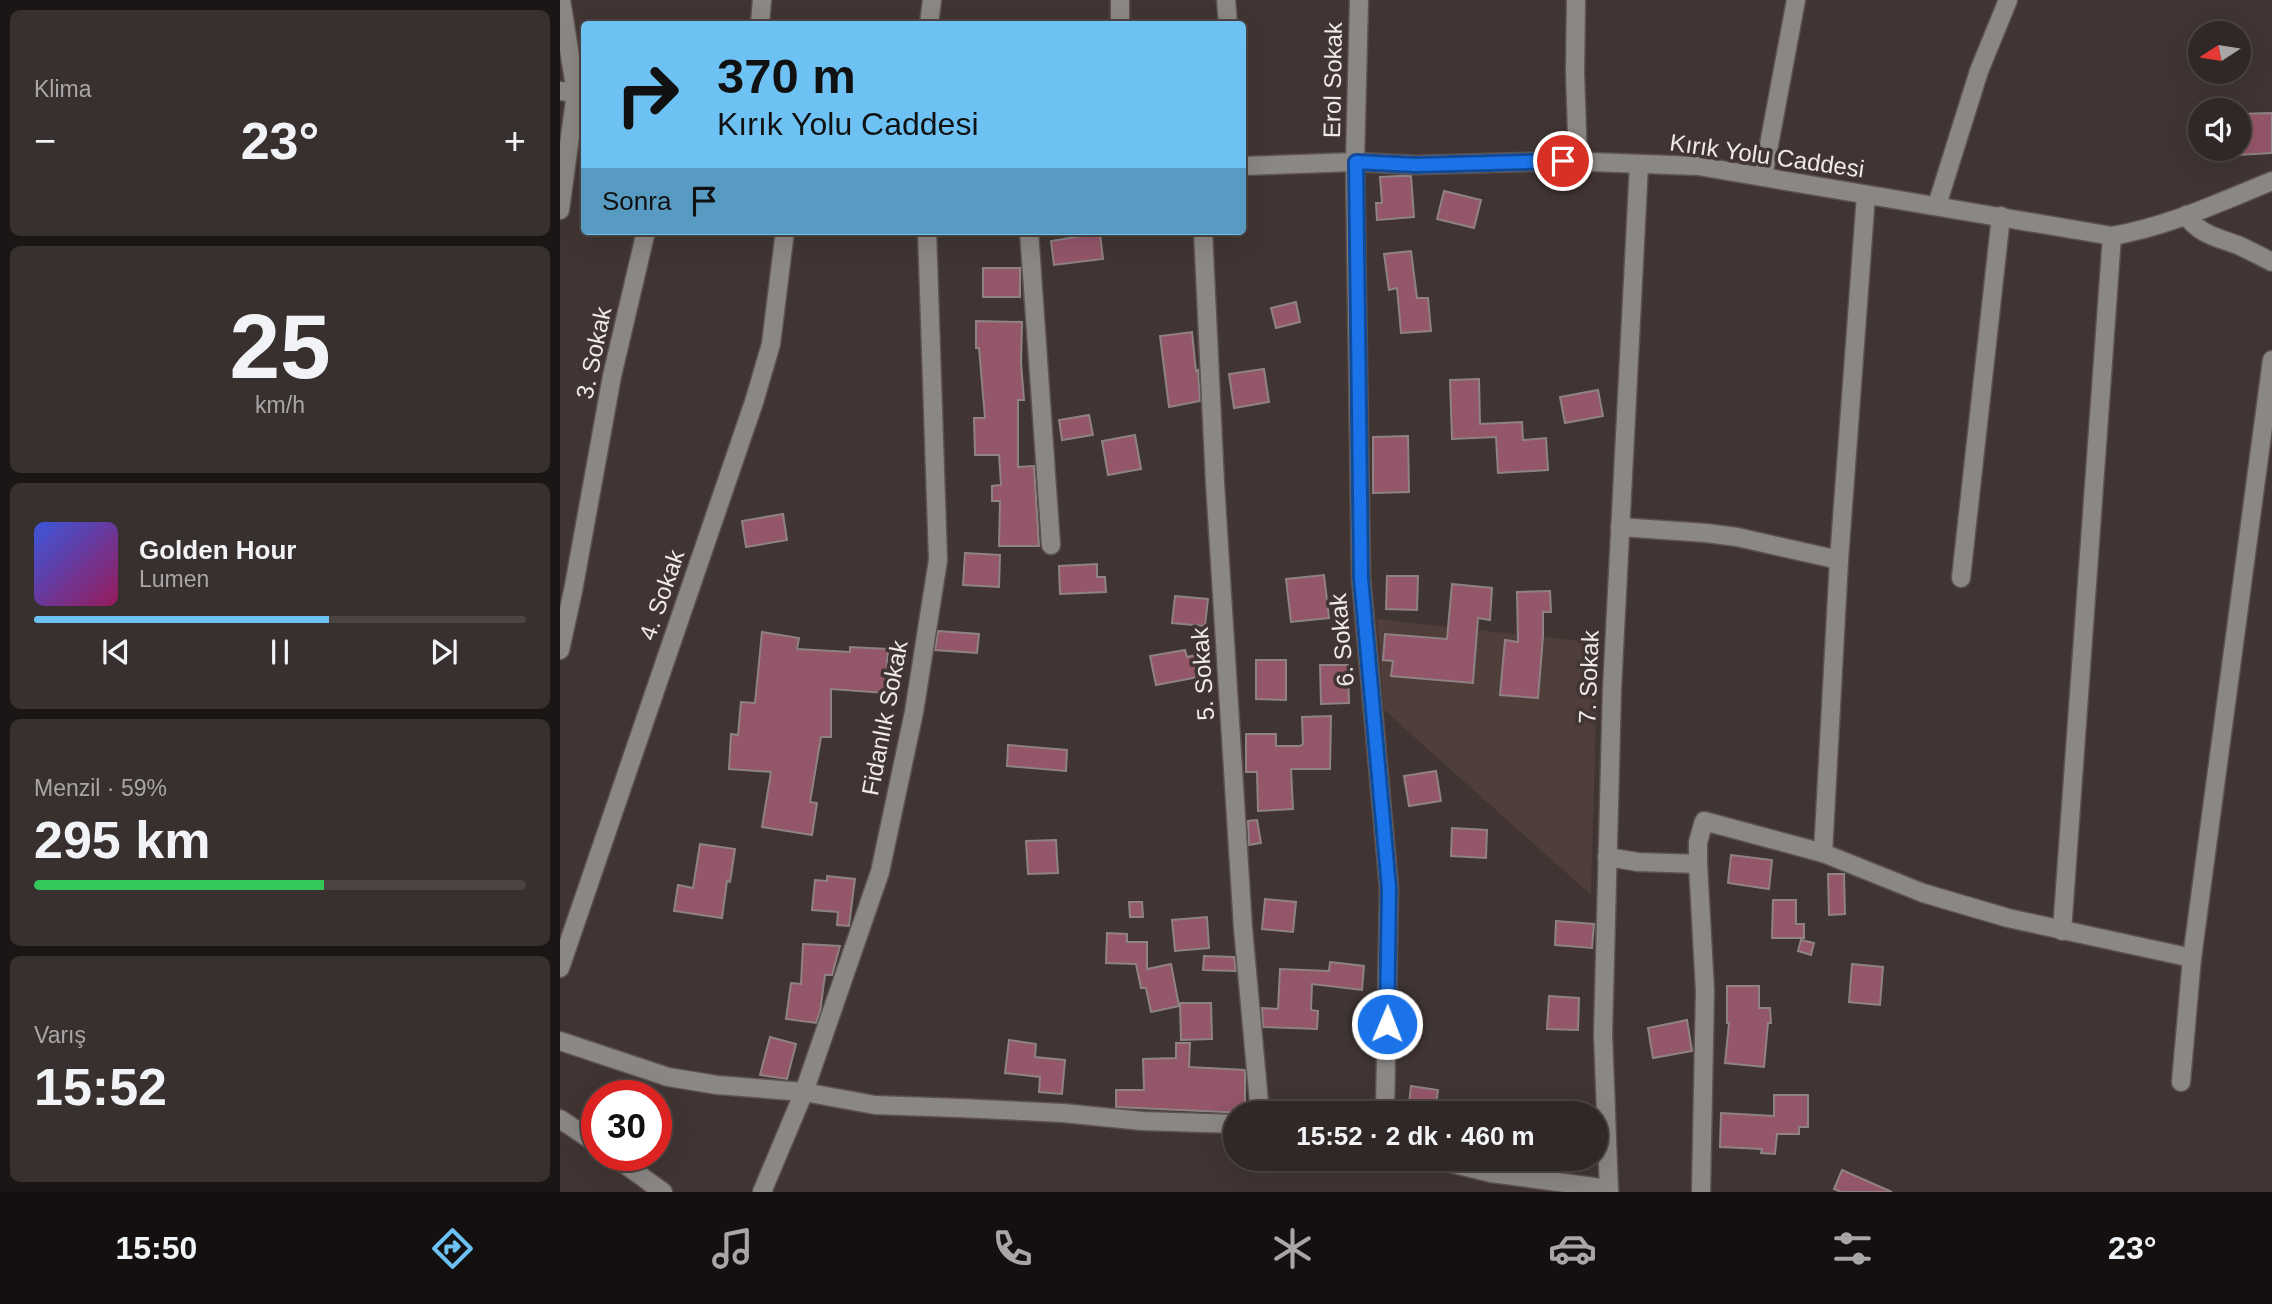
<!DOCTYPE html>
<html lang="tr">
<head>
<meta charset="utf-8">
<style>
	body { margin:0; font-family:Arial,sans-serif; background:#38302e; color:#f1f3f6; height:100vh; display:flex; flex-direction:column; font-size:26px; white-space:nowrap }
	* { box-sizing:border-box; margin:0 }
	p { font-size:23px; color:#a8a6a7 }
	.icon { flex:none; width:38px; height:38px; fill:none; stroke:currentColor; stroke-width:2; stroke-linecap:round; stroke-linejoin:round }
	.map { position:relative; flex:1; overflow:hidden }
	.details { display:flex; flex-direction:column; gap:10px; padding:10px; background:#1a1615; width:560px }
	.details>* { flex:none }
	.guide { position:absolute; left:21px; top:21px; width:665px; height:214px; border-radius:7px; box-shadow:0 7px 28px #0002,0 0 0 2px #4b4443; background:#6dc2f3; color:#111; overflow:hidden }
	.needle { width:46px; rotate:258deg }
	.fabs { position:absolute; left:1628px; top:21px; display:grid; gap:14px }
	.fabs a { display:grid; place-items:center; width:63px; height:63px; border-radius:50%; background:#302826; box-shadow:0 7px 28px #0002,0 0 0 2px #4b4443; font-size:35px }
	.speed { position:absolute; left:21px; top:1080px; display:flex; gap:14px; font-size:35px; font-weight:700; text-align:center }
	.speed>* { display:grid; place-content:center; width:91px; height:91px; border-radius:50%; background:#302826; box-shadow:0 7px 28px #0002,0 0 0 2px #4b4443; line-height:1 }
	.speed .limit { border:10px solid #d22; background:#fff; color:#111 }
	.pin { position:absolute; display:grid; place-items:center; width:60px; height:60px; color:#fff; margin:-30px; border:4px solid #fff; border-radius:50%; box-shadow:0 2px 7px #0007 }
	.me { position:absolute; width:77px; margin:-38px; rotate:1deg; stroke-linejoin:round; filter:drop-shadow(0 0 5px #0008) }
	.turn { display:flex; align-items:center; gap:24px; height:147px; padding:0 21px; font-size:32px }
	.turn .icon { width:91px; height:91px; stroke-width:2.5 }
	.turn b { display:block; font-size:49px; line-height:60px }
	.then { display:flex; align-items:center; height:66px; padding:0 21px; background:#0003; gap:14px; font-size:26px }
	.big { font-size:52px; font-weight:800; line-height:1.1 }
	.details .card { flex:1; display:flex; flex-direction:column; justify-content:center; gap:10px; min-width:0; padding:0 24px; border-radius:10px; background:#38302e }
	.details .dial { align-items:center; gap:0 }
	.dial b { font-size:91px; line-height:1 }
	.song { display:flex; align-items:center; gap:21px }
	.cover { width:84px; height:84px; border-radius:10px; background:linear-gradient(135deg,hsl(230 70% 55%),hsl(330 70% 35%)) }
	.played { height:7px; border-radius:4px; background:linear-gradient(90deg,#6dc2f3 60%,#4b4443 60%) }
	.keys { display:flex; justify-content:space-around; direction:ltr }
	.heat { display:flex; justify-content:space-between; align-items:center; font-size:38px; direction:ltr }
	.charge { height:10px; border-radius:5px; background:linear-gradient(90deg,#34c759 59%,#4b4443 0) }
	.trip { position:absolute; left:663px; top:1101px; width:385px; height:70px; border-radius:35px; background:#302826; box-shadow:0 7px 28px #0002,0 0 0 2px #4b4443; font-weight:800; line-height:70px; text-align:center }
	.dock { display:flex; height:112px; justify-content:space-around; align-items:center; background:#13100f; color:#a8a6a7 }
	.dock .icon { width:49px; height:49px }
	.dock .active { color:#6dc2f3 }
	.dock b { font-size:32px; color:#f1f3f6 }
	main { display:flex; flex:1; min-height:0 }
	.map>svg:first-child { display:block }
	.built { fill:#4f3e3a }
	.building { fill:#945669; stroke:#8f8285; stroke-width:2 }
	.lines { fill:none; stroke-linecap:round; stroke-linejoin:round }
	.minor-casing { stroke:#5c524f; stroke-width:21 }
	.minor { stroke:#8b8784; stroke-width:18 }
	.route-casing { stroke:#114b97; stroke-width:18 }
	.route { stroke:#1a73e8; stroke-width:12 }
	.labels { text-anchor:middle; stroke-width:7; stroke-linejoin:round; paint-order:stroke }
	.street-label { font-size:24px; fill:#f0e9e8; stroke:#403532 }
</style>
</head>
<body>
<main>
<section class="details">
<div class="card"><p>Klima</p>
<div class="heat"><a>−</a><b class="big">23°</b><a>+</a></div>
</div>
<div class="card dial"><b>25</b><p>km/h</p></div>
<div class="card">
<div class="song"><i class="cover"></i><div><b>Golden Hour</b><p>Lumen</p></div></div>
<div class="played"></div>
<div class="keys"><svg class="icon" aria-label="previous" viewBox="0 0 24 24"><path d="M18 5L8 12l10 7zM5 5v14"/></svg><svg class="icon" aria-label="pause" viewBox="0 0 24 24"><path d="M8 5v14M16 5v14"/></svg><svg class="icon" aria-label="next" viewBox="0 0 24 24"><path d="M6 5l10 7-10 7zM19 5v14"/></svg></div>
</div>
<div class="card"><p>Menzil · 59%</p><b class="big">295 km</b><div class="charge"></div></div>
<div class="card"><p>Varış</p><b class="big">15:52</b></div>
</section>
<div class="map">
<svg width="1712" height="1192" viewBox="0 0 1712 1192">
	<rect width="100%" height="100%" fill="#403532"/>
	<path class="built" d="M 817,619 L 1038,643 L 1031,895 L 824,710 Z"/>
	<g class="building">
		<path d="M 1712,113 L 1712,153 L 1678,155 L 1678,114 Z"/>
		<path d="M 840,176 L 851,176 L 854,217 L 817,220 L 816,203 L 822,203 L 820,177 Z"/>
		<path d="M 884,191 L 921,200 L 914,228 L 877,219 Z"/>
		<path d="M 540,233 L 543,259 L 494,265 L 491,241 Z"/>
		<path d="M 851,251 L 857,298 L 868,298 L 871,331 L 841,333 L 837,288 L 829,290 L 824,254 Z"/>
		<rect x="423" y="268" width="37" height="29"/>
		<path d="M 736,302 L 740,322 L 716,328 L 711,308 Z"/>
		<path d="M 416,321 L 462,322 L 461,363 L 464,400 L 458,400 L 458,467 L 474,466 L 479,546 L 439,546 L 440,501 L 432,501 L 432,486 L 441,485 L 439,455 L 415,455 L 414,418 L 425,418 L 419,348 L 416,348 Z"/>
		<path d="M 632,332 L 636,371 L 638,370 L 640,401 L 609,407 L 600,336 Z"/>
		<path d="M 704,369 L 709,402 L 674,408 L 669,374 Z"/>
		<path d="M 919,379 L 920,424 L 962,422 L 963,440 L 986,438 L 988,470 L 938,473 L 936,437 L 892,439 L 890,380 Z"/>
		<path d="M 1038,390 L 1043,416 L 1005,423 L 1000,397 Z"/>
		<path d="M 529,415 L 533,435 L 502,440 L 499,420 Z"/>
		<path d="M 575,435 L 581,469 L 548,475 L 542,441 Z"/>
		<path d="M 848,436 L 849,492 L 813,493 L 813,437 Z"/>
		<path d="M 223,514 L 227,540 L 186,547 L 182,521 Z"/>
		<path d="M 405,553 L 440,555 L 439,587 L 403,585 Z"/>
		<path d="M 537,564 L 537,577 L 545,577 L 546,592 L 500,594 L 499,566 Z"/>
		<path d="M 764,575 L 769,618 L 731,622 L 726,579 Z"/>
		<path d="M 827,576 L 858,576 L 857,610 L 826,609 Z"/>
		<path d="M 892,584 L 932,588 L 930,620 L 918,618 L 913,683 L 831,676 L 833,661 L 823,660 L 825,634 L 887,639 Z"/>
		<path d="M 990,591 L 991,612 L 983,612 L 983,636 L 978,698 L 940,695 L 945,640 L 958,642 L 957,592 Z"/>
		<path d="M 615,596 L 648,599 L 645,626 L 612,623 Z"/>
		<path d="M 378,631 L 419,634 L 417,653 L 375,650 Z"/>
		<path d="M 202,632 L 239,638 L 237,649 L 290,652 L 290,647 L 328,649 L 325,693 L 271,689 L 271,737 L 261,737 L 250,802 L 257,803 L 252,835 L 202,827 L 211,772 L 169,769 L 171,734 L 178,735 L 181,702 L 195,703 Z"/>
		<path d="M 625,650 L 627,657 L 640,654 L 644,676 L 596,685 L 590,656 Z"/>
		<path d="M 696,660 L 726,660 L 726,700 L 696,699 Z"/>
		<path d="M 760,665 L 788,665 L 789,703 L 761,704 Z"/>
		<path d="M 771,716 L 770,769 L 731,769 L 733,809 L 698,811 L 697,772 L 686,772 L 686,734 L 716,734 L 716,746 L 740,746 L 743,744 L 742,717 Z"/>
		<path d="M 448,745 L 507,750 L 506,771 L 447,766 Z"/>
		<path d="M 876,771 L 881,801 L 849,806 L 844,776 Z"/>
		<path d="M 697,820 L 701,843 L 689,845 L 688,821 Z"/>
		<path d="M 892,828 L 927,830 L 926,858 L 891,856 Z"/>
		<path d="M 496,840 L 498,873 L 468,874 L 466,841 Z"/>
		<path d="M 140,844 L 175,849 L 170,882 L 167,881 L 162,918 L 114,911 L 118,885 L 133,888 Z"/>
		<path d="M 1171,855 L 1212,860 L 1209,889 L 1168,883 Z"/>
		<path d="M 1268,874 L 1284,874 L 1285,914 L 1269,915 Z"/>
		<path d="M 267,876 L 295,879 L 289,926 L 277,925 L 278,912 L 252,910 L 255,880 L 267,881 Z"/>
		<path d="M 705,899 L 736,902 L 733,932 L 702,929 Z"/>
		<path d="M 1213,900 L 1236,900 L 1236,924 L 1244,924 L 1244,938 L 1212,938 Z"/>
		<path d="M 569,902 L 582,902 L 583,917 L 570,917 Z"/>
		<path d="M 647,917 L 649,948 L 615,951 L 612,920 Z"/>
		<path d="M 996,921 L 1034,924 L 1032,948 L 995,945 Z"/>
		<path d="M 547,933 L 567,934 L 567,942 L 587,942 L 587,969 L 611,964 L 619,1006 L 591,1012 L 586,988 L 581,988 L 576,964 L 546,963 Z"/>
		<path d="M 1241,940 L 1254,943 L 1251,955 L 1238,951 Z"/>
		<path d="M 243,944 L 280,946 L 272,975 L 265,975 L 260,1012 L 256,1023 L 226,1019 L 231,983 L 241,984 Z"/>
		<path d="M 644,956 L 674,957 L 676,971 L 643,970 Z"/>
		<path d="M 770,962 L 804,966 L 802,990 L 752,984 L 751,1010 L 758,1011 L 757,1029 L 703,1027 L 702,1008 L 718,1009 L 720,969 L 769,971 Z"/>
		<path d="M 1292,964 L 1323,967 L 1320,1005 L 1289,1002 Z"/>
		<path d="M 1167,986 L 1199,986 L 1199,1008 L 1210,1008 L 1211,1023 L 1208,1023 L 1204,1067 L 1165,1063 L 1169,1023 L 1167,1023 Z"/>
		<path d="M 989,996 L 1019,998 L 1018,1030 L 987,1029 Z"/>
		<path d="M 620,1003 L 651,1003 L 652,1039 L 621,1040 Z"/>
		<path d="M 1127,1020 L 1132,1051 L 1093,1058 L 1088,1028 Z"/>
		<path d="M 210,1037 L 236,1044 L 227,1079 L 200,1075 Z"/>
		<path d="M 449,1040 L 476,1044 L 475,1057 L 505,1060 L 502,1094 L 479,1092 L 480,1077 L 445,1073 Z"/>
		<path d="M 616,1043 L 630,1043 L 629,1067 L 685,1070 L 685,1113 L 556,1107 L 556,1090 L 584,1090 L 583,1059 L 616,1058 Z"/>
		<path d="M 851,1086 L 878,1090 L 875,1113 L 848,1113 Z"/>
		<path d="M 1214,1095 L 1248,1095 L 1248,1127 L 1239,1127 L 1239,1134 L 1217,1134 L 1215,1154 L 1201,1153 L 1202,1149 L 1160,1147 L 1161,1113 L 1214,1116 Z"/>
		<path d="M 1282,1170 L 1332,1192 L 1281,1192 L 1274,1189 Z"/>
	</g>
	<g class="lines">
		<g class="minor-casing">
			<g id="minor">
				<path d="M 666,0 L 668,24"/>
				<path d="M 799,0 L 795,162 L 801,578 L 829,888 L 825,1113"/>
				<path d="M 1016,0 L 1015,72 L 1018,162"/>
				<path d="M 200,24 L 202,0"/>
				<path d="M 369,24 L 372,0"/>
				<path d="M 560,24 L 560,0"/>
				<path d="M 0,91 L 24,94"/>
				<path d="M 682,166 L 795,162 L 856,165 L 1003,161 L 1138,166 L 1552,236 C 1607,227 1660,202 1712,181"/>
				<path d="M 1203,177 L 1236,0"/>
				<path d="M 1377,205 L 1419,71 L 1448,0"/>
				<path d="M 0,210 L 16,93 L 1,0"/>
				<path d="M 1626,215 C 1639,235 1660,238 1680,246 C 1691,251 1702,257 1712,262"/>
				<path d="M 469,231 L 491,545"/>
				<path d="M 643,231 L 655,483 L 683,928 L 700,1113"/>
				<path d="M 1060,527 L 1146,533 L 1177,537 L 1279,560"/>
				<path d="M 1401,578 L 1441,216"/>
				<path d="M 0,650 L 13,591 L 52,376 L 86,231"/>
				<path d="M 1263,853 L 1279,560 L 1306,195"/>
				<path d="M 1047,857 L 1078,862 L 1138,864 L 1138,842 L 1144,821 L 1263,853 L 1363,893 L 1448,918 L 1632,958"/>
				<path d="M 1138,864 L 1145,991 L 1141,1192"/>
				<path d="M 1502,931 L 1552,236"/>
				<path d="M 0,968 L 194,402 L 211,344 L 225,231"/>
				<path d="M 0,1041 L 108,1077 L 157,1085 L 244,1092 L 315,1105 L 399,1108 L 503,1113 L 582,1121 L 676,1124"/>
				<path d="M 1621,1082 L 1632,958 L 1712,360"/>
				<path d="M 0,1119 L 37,1144"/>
				<path d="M 52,1155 L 103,1192"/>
				<path d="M 870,1158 L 931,1173 L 1049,1189"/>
				<path d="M 202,1192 L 244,1092 L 320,872 L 354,712 L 378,560 L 367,231"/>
				<path d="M 1049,1192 L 1043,1034 L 1052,689 L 1079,164"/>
			</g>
		</g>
		<use href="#minor" class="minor"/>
	</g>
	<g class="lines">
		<g class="route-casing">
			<path id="route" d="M 827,1024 L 829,888 L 801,578 L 796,162 L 856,165 L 1003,161"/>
		</g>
		<use href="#route" class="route"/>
	</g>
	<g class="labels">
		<g class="street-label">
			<text transform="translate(773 80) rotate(-89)" y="8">Erol Sokak</text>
			<text transform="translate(1207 156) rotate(8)" y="8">Kırık Yolu Caddesi</text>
			<text transform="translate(34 353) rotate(-78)" y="8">3. Sokak</text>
			<text transform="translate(102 595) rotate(-71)" y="8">4. Sokak</text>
			<text transform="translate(782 640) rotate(-95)" y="8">6. Sokak</text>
			<text transform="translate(643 674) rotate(-94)" y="8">5. Sokak</text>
			<text transform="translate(1029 677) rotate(-88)" y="8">7. Sokak</text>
			<text transform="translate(325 718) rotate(-79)" y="8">Fidanlık Sokak</text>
		</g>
	</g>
</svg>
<div class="fabs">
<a><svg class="needle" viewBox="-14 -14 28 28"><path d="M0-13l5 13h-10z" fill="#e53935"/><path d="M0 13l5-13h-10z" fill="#a8a6a7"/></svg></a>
<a><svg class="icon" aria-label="sound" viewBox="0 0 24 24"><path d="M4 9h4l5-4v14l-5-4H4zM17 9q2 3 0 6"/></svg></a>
</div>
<div class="speed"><div class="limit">30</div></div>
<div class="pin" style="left:1003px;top:161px;background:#d93025"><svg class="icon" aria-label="arrive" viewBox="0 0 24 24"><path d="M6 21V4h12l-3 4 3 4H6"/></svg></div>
<svg class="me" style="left:827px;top:1024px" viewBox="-20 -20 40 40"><circle r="17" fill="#1a73e8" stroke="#fff" stroke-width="3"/><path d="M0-11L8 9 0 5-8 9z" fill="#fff"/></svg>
<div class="trip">15:52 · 2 dk · 460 m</div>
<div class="guide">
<div class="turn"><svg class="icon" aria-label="right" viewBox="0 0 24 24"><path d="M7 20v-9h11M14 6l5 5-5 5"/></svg><div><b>370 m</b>Kırık Yolu Caddesi</div></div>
<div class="then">Sonra<svg class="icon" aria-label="arrive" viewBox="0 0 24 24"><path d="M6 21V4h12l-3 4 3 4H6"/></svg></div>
</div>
</div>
</main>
<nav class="dock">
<b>15:50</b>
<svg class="icon active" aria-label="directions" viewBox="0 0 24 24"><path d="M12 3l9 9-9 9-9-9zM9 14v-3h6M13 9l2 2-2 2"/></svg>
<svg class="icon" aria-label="music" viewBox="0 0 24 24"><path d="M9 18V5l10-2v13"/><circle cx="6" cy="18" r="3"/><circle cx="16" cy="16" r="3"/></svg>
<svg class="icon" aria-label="phone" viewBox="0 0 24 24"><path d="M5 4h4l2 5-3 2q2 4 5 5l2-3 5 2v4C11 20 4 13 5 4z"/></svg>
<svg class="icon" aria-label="climate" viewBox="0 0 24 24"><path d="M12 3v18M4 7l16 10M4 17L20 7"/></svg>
<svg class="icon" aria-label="car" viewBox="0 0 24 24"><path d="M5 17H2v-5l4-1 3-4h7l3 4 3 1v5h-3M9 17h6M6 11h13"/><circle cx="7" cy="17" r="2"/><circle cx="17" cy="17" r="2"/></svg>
<svg class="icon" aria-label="filters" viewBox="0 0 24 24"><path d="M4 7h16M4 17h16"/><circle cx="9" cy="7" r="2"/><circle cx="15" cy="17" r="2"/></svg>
<b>23°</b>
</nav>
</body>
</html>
